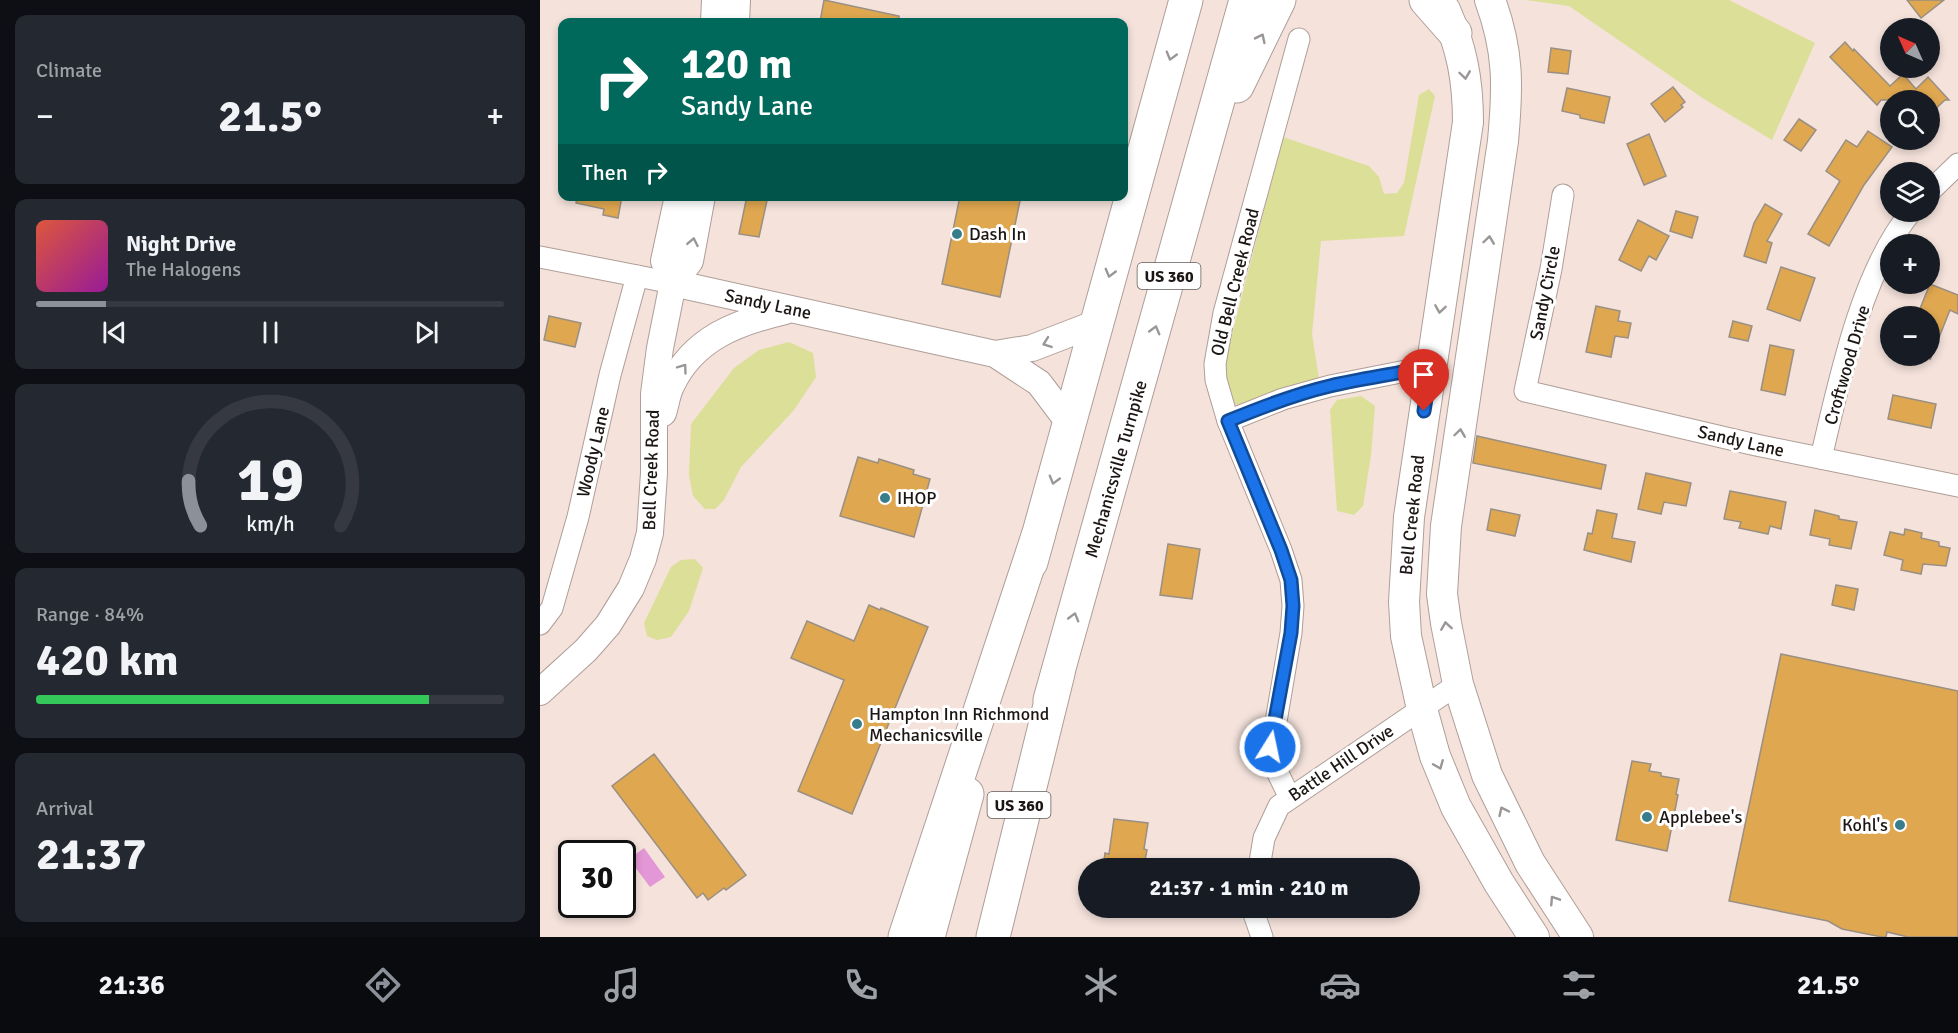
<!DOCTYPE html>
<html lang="en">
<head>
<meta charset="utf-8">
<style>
	body { margin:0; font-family:Signika,sans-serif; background:#242831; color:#f1f3f6; height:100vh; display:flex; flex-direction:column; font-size:22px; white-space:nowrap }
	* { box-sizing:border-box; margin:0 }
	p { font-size:20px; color:#9ea1a6 }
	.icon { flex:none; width:33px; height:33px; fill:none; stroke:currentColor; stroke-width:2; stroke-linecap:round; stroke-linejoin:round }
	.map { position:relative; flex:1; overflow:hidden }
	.side { display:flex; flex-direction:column; gap:15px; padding:15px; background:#0d0f14; width:540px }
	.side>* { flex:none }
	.guide { position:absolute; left:18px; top:18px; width:570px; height:183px; border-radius:12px; box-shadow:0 3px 9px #0003; background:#00695c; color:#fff; overflow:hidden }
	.needle { width:39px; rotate:315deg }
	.controls { position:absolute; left:1340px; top:18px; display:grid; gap:12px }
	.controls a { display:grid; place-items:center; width:60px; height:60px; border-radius:50%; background:#171b24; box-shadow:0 3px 9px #0003; font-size:30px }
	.speed { position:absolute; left:18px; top:840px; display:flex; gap:12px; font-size:30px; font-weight:700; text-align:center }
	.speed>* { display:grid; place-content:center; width:78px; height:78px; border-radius:50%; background:#171b24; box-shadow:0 3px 9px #0003; line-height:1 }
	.speed .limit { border:3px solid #111; border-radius:9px; background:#fff; color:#111 }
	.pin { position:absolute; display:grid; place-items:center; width:51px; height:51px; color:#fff; margin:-62px -26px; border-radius:50% 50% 50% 0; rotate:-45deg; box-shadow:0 0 6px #0007 }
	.pin .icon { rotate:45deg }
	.me { position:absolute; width:66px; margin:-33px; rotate:10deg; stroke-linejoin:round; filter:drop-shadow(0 0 4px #0008) }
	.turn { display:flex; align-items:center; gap:21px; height:126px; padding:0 24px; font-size:27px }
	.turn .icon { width:78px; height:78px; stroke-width:2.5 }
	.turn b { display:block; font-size:42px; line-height:51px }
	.then { display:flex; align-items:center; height:57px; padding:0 24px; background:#0003; gap:12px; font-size:22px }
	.big { font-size:45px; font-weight:700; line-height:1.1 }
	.side .tile { flex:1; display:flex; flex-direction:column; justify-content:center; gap:9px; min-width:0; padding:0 21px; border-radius:12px; background:#242831 }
	.side .dial { align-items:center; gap:0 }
	.dial svg { height:156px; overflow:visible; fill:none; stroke:#363941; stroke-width:7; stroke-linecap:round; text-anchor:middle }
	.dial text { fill:#f1f3f6; stroke:none }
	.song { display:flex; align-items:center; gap:18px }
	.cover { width:72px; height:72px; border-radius:9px; background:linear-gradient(135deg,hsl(10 70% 55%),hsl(300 70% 35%)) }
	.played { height:6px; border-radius:3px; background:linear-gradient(90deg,#8c9099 15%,#363941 15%) }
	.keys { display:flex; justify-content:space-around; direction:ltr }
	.heat { display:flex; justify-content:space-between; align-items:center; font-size:33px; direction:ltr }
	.charge { height:9px; border-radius:4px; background:linear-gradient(90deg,#34c759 84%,#363941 0) }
	.trip { position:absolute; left:538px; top:858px; width:342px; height:60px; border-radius:30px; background:#171b24; box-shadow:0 3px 9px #0003; font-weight:700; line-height:60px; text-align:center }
	.menu { display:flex; height:96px; justify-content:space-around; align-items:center; background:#090b0e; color:#9ea1a6 }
	.menu .icon { width:42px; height:42px }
	.menu .active { color:#8c9099 }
	.menu b { font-size:27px; color:#f1f3f6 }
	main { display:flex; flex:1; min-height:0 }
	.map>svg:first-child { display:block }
	.green { fill:#dcdf97 }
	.water { fill:#e497d7 }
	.building { fill:#dfa750; stroke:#998f83; stroke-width:1.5 }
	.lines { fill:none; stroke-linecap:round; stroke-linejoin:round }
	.minor-casing { stroke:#af9e98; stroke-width:23 }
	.tertiary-casing { stroke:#af9e98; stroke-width:28 }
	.secondary-casing { stroke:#af9e98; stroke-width:32 }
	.trunk-casing { stroke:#af9e98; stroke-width:35 }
	.motorway-casing { stroke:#af9e98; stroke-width:35 }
	.minor { stroke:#fff; stroke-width:21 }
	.tertiary { stroke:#fff; stroke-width:26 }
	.secondary { stroke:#fff; stroke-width:30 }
	.trunk { stroke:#fff; stroke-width:33 }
	.motorway { stroke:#fff; stroke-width:33 }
	.oneway { stroke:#999695 }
	.route-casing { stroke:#114b97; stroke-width:15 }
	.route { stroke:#1a73e8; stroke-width:10 }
	.poi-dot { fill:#387d8b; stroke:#fff; stroke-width:2 }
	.labels { text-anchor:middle; stroke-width:6; stroke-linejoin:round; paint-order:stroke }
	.shield { fill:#fff; stroke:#605c5a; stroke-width:1.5 }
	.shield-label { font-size:16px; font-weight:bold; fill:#1c1614 }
	.poi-label { font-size:18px; fill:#1c1614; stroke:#fff; text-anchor:start }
	.street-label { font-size:18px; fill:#1c1614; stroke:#fff }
</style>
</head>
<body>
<main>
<section class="side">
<div class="tile"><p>Climate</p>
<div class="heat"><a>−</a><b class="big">21.5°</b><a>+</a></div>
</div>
<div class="tile">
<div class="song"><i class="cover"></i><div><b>Night Drive</b><p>The Halogens</p></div></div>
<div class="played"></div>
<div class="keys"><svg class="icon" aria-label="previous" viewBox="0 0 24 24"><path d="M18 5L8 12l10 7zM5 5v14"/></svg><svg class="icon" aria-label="pause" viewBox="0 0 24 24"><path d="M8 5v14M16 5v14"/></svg><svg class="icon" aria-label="next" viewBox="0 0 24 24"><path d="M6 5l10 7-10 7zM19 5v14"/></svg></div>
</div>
<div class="tile dial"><svg viewBox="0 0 100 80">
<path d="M14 69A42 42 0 1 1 86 69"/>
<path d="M14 69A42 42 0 0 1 8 46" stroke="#8c9099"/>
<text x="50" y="56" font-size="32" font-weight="700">19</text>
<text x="50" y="72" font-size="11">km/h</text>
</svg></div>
<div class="tile"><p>Range · 84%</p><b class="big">420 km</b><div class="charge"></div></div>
<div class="tile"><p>Arrival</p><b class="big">21:37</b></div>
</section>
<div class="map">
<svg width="1418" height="937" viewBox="0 0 1418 937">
	<rect width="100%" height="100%" fill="#f4e2db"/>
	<g class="green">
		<path d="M 986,0 L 1189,0 L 1275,43 L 1232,140 L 1164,99 L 1029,6 Z"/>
		<path d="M 889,89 L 895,96 L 864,236 L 781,241 L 772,334 L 779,379 L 700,406 C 684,402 686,379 684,365 L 743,137 L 829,166 L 839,177 L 844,194 L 857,193 L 864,183 L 879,95 Z"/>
		<path d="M 249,342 L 273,353 L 276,377 L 254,410 L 201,467 L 184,500 L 175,509 L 165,509 L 153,496 L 149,475 L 151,424 L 194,368 L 219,350 Z"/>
		<path d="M 821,396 L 835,406 L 831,455 L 823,506 L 814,515 L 797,511 L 790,410 L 797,400 Z"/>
		<path d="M 155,559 L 163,568 L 149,611 L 131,637 L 117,640 L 107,636 L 104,623 L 131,567 L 141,560 Z"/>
	</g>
	<path class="water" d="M 104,848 L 125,877 L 110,887 L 89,859 Z"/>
	<g class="building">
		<path d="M 284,0 L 359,16 L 359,22 L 280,22 Z"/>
		<path d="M 1367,0 L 1404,0 L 1381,18 Z"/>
		<path d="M 1305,42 L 1313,51 L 1314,49 L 1350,86 L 1363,74 L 1376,89 L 1388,77 L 1409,100 L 1405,100 L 1389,115 L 1389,100 L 1341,100 L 1337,105 L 1290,57 Z"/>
		<path d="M 1011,48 L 1031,51 L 1028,74 L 1008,72 Z"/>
		<path d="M 1133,87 L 1145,102 L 1141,105 L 1143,107 L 1125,122 L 1111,104 Z"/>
		<path d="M 1027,88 L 1070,97 L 1064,123 L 1040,118 L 1040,115 L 1022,111 Z"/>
		<path d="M 1259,119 L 1276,130 L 1261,151 L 1244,140 Z"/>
		<path d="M 1328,131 L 1352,147 L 1324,185 L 1289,246 L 1268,234 L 1300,181 L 1286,171 L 1306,140 L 1317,147 Z"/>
		<path d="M 1109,134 L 1126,176 L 1104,185 L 1087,144 Z"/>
		<path d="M 37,196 L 82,196 L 78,218 L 63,215 L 64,209 L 36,203 Z"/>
		<path d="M 207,196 L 228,196 L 219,237 L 199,234 Z"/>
		<path d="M 420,196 L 481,196 L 460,297 L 402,284 Z"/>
		<path d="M 1225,204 L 1242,214 L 1227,241 L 1232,243 L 1226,263 L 1204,256 L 1214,223 Z"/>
		<path d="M 1136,211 L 1158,217 L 1152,238 L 1130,231 Z"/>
		<path d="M 1098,220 L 1129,236 L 1116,260 L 1109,256 L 1101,271 L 1079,260 Z"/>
		<path d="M 1241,267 L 1275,278 L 1260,321 L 1227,309 Z"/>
		<path d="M 1390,284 L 1418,295 L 1418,314 L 1410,310 L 1390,360 L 1389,316 L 1377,316 Z"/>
		<path d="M 1056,306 L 1080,311 L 1078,321 L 1091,323 L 1088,338 L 1075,336 L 1071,357 L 1046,352 Z"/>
		<path d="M 9,316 L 41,323 L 35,347 L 4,340 Z"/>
		<path d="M 1193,321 L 1212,326 L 1208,341 L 1189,337 Z"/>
		<path d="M 1230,345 L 1254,350 L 1245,395 L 1221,390 Z"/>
		<path d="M 1353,395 L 1396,404 L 1391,428 L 1348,419 Z"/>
		<path d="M 937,436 L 1066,465 L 1061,489 L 933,463 Z"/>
		<path d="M 318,457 L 338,463 L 339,459 L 374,470 L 373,474 L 390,479 L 374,537 L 300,516 Z"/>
		<path d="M 1106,473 L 1151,483 L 1146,506 L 1124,502 L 1121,514 L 1098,509 Z"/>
		<path d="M 1190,491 L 1246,502 L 1241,529 L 1230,526 L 1228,534 L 1199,528 L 1201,522 L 1184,519 Z"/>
		<path d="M 951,509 L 980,515 L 975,536 L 947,530 Z"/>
		<path d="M 1057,510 L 1077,514 L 1072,538 L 1095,542 L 1091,562 L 1044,550 L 1048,533 L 1052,534 Z"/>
		<path d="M 1275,510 L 1299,516 L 1299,519 L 1317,522 L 1311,549 L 1289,545 L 1290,539 L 1270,535 Z"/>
		<path d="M 1365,529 L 1382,533 L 1381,538 L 1399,542 L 1399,546 L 1410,548 L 1406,566 L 1383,564 L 1381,574 L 1361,570 L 1363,560 L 1344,555 L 1350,532 L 1364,535 Z"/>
		<path d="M 628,544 L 660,549 L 652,599 L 620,595 Z"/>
		<path d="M 1296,585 L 1318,589 L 1314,610 L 1292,605 Z"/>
		<path d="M 329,605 L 340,610 L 341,608 L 388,627 L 312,814 L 258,791 L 304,680 L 251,658 L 267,621 L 314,641 Z"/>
		<path d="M 1241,654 L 1418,691 L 1418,937 L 1368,937 L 1347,932 L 1346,937 L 1342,937 L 1302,929 L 1288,921 L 1189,901 Z"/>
		<path d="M 114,754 L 206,875 L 186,890 L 184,888 L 168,900 L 163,893 L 157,898 L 72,786 Z"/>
		<path d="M 1092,761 L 1111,764 L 1109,771 L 1121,773 L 1121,776 L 1139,779 L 1136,794 L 1138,795 L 1127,851 L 1076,840 Z"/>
		<path d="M 574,819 L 608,823 L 604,849 L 607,850 L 605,860 L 608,860 L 607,868 L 563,868 L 565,853 L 569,854 Z"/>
	</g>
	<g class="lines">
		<g class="minor-casing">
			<g id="minor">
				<path d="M 1389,192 L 1418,164"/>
				<path d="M 1023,195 L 1011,269 L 985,391 L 1216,445 L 1418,486"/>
				<path d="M 0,257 L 133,283"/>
				<path d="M 688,421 L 743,399 L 790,386 L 891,366"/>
				<path d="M 1281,458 C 1299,382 1321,272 1371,212"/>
				<path d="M 0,624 L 12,608 L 38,517 L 70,375 L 97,276"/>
				<path d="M 750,798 L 730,757 L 751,633 L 753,606 L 751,580 L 741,550 L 688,421 L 676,380 L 675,364 L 684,313 L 759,39"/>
				<path d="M 719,868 L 724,838 L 739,806 L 918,684"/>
				<path d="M 712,908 L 722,937"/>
			</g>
		</g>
		<g class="tertiary-casing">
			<g id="tertiary">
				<path d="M 174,22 L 175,0"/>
				<path d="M 196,22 L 197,0"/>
				<path d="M 133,283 L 455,354 L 499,383 L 530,424"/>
				<path d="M 133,283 L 124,261 L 138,196"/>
				<path d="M 455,354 L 492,348 L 557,323"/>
				<path d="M 123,413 C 126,404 127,394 131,386 C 153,338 198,322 245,311"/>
				<path d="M 0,692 L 46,650 L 68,625 L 91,588 L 103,559 L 110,533 L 114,473 L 114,394 L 120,348 L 133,283 L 150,261 L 162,196"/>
			</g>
		</g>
		<g class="secondary-casing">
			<g id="secondary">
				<path d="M 950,0 C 969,51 968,87 963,141 L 906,526 L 902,594 L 906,623 L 918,684 L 947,775 L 990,863 L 1038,937"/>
				<path d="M 905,10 C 922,48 928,81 928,122 L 869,517 L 864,602 L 866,636 L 882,709 L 895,756 L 916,807 L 959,883 L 994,937"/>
			</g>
		</g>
		<g class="trunk-casing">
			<g id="trunk">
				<path d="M 886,0 L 915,33"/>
				<path d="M 697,86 L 739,0"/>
				<path d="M 491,562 L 646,0"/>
				<path d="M 510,700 L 706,0"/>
				<path d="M 388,937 L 427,794"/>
			</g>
		</g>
		<g class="motorway-casing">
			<g id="motorway">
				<path d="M 365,937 L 498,536"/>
				<path d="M 453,937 L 518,673"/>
			</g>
		</g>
		<use href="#minor" class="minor"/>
		<use href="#tertiary" class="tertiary"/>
		<use href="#secondary" class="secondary"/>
		<use href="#trunk" class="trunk"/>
		<use href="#motorway" class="motorway"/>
	</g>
	<defs><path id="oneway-chevron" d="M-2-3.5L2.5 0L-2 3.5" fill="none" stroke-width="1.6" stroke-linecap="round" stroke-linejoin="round" transform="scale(1.5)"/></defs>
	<g class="oneway">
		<use href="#oneway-chevron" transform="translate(721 38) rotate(-64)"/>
		<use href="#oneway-chevron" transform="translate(631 56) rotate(106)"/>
		<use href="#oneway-chevron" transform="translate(925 75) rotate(82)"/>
		<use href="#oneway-chevron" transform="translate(949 240) rotate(-82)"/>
		<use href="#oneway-chevron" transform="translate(153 242) rotate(-79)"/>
		<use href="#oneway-chevron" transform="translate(570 273) rotate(105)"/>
		<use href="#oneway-chevron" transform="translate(900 309) rotate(99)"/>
		<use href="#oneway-chevron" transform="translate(615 330) rotate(-75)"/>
		<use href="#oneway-chevron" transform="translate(507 343) rotate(160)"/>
		<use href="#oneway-chevron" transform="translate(143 368) rotate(-54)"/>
		<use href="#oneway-chevron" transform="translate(920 433) rotate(-82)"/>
		<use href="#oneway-chevron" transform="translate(514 480) rotate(106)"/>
		<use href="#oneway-chevron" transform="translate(534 617) rotate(-74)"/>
		<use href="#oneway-chevron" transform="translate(906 626) rotate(-99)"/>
		<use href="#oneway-chevron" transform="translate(899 765) rotate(68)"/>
		<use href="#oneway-chevron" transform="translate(963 811) rotate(-115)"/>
		<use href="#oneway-chevron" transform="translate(1014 900) rotate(-123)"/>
	</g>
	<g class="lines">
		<g class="route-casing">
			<path id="route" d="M 730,747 L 751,633 L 753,606 L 751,580 L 741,550 L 688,421 C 722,407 755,394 790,386 C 824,378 858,374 891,366 L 884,411"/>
		</g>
		<use href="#route" class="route"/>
	</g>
	<g class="poi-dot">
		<circle cx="417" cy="234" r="6"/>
		<circle cx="345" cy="498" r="6"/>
		<circle cx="317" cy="724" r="6"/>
		<circle cx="1107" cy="817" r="6"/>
		<circle cx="1360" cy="825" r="6"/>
	</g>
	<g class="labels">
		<g class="shield">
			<rect x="597.5" y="263" width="63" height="26" rx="4.5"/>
			<rect x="447.5" y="792" width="63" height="26" rx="4.5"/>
		</g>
		<g class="shield-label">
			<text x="629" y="282">US 360</text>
			<text x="479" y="811">US 360</text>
		</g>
		<g class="poi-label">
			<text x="429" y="240">Dash In</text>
			<text x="357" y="504">IHOP</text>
			<text x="329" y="720">Hampton Inn Richmond<tspan x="329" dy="21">Mechanicsville</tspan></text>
			<text x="1119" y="823">Applebee's</text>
			<text x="1348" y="831" text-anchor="end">Kohl's</text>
		</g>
		<g class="street-label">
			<text transform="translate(695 282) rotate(-76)" y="6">Old Bell Creek Road</text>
			<text transform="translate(1005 293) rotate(-79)" y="6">Sandy Circle</text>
			<text transform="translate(228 304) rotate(12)" y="6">Sandy Lane</text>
			<text transform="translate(1307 365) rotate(-74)" y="6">Croftwood Drive</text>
			<text transform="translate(1201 441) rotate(13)" y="6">Sandy Lane</text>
			<text transform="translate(53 452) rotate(-77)" y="6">Woody Lane</text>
			<text transform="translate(576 469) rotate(-74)" y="6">Mechanicsville Turnpike</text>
			<text transform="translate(111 470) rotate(-88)" y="6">Bell Creek Road</text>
			<text transform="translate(872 515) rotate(-84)" y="6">Bell Creek Road</text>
			<text transform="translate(801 763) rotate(-34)" y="6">Battle Hill Drive</text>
		</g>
	</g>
</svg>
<div class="controls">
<a><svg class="needle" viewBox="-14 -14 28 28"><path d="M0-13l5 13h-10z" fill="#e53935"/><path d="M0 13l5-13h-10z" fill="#9ea1a6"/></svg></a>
<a><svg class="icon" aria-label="search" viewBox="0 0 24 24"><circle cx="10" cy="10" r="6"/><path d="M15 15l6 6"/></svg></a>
<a><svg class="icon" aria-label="layers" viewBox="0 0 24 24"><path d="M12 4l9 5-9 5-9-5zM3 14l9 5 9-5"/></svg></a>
<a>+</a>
<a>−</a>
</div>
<div class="speed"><div class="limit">30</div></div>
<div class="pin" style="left:884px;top:411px;background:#d93025"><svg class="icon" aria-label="arrive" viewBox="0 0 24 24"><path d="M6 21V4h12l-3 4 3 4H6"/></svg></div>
<svg class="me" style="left:730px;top:747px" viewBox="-20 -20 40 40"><circle r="17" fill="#1a73e8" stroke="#fff" stroke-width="3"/><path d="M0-11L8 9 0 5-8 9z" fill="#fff"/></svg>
<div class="trip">21:37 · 1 min · 210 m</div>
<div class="guide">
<div class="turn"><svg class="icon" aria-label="right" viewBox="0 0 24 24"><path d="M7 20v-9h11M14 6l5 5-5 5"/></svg><div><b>120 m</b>Sandy Lane</div></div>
<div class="then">Then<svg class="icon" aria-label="right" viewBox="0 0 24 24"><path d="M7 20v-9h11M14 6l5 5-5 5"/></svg></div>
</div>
</div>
</main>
<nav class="menu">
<b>21:36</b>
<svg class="icon active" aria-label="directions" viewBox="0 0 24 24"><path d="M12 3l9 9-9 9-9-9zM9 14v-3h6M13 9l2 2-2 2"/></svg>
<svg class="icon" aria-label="music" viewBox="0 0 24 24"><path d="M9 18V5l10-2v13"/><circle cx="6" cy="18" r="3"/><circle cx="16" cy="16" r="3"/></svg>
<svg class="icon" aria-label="phone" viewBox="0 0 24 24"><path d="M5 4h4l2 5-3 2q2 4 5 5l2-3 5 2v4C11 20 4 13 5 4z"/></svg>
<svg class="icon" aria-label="climate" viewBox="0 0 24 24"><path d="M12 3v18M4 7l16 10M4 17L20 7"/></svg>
<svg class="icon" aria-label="car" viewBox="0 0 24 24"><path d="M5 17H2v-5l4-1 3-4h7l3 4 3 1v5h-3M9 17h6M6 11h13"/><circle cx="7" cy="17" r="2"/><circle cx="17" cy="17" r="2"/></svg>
<svg class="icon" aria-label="filters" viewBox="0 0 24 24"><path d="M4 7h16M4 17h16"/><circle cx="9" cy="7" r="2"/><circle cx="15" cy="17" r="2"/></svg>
<b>21.5°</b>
</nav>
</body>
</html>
